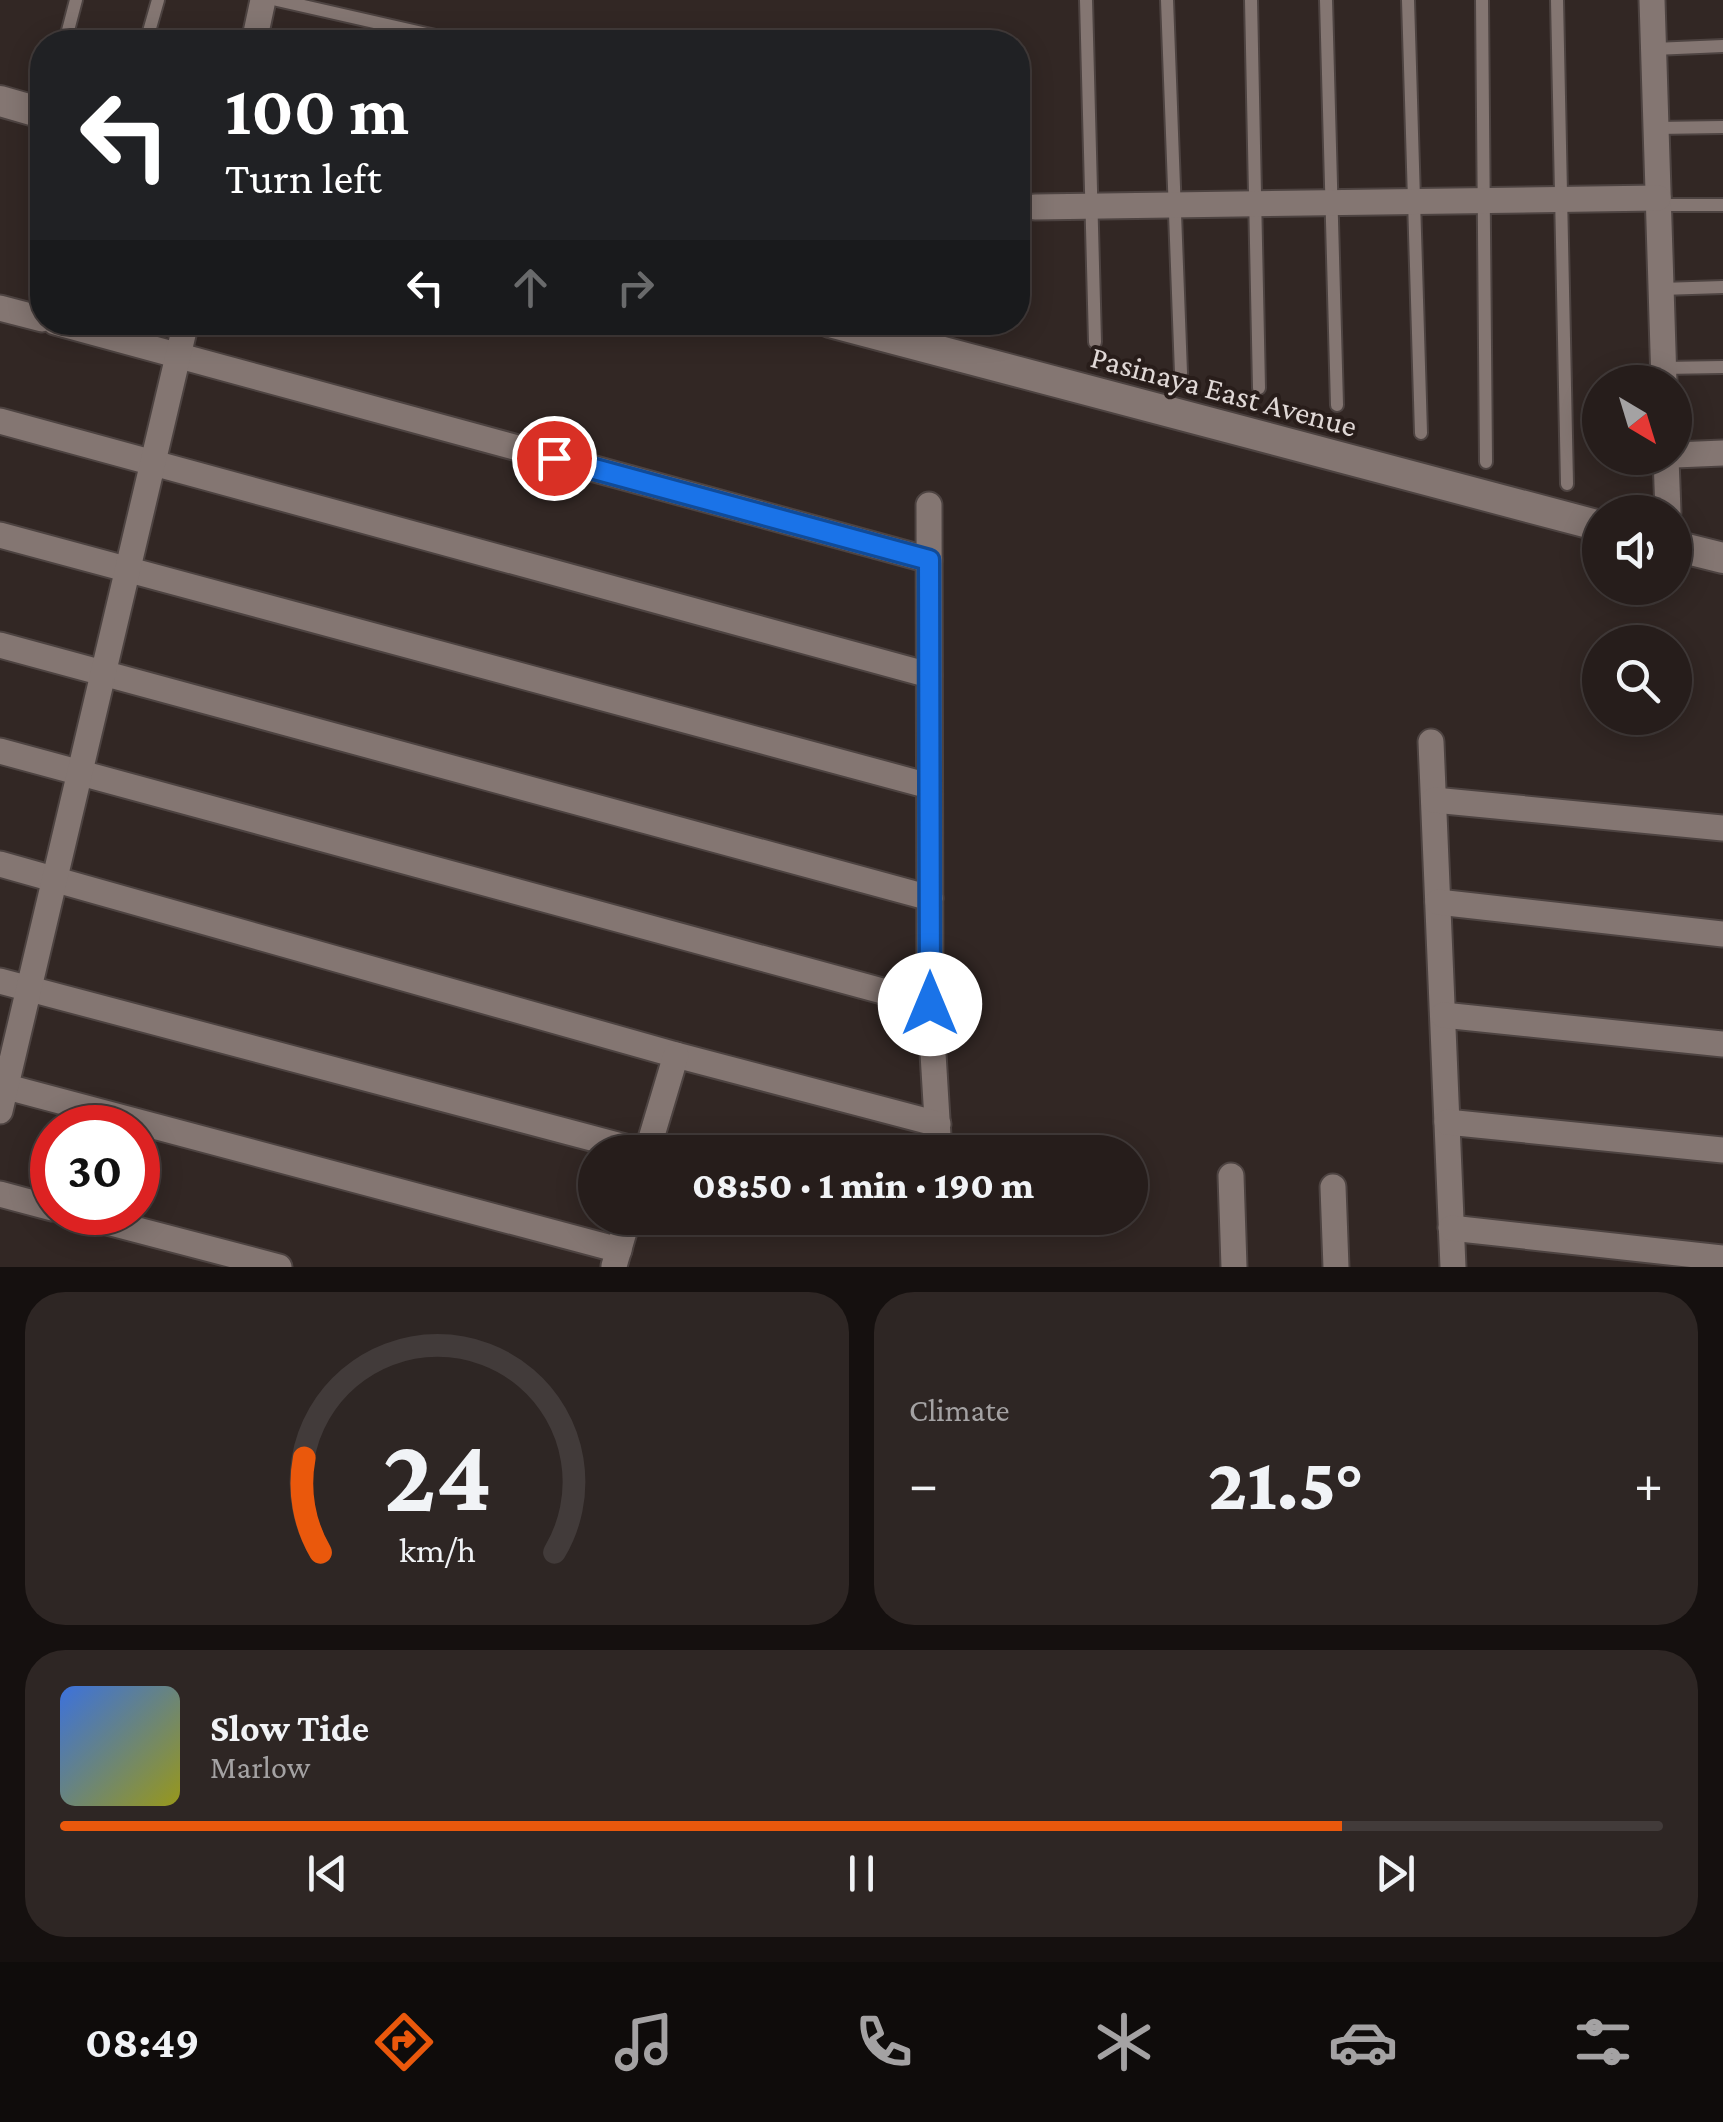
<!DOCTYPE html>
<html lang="en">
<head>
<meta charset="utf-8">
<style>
	body { margin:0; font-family:"Crimson Pro",serif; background:#2e2624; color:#f1f3f6; height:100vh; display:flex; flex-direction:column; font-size:38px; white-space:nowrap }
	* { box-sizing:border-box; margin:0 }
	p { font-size:32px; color:#a4a2a3 }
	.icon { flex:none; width:55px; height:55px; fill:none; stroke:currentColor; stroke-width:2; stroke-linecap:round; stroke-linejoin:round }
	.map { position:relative; height:1267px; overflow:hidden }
	.drawer { display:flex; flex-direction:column; gap:25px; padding:25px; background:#15100f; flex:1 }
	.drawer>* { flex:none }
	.hud { position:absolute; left:30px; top:30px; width:1000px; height:305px; border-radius:40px; box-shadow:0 5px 25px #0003,0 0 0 2px #423b3a; background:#202124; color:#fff; overflow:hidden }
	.needle { width:65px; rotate:142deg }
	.tools { position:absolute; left:1582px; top:365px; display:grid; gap:20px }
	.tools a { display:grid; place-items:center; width:110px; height:110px; border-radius:50%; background:#261d1b; box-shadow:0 5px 25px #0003,0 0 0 2px #423b3a; font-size:50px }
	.speed { position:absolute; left:30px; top:1105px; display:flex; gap:20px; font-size:50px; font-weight:700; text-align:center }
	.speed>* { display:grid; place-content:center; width:130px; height:130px; border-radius:50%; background:#261d1b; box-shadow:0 5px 25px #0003,0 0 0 2px #423b3a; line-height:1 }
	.speed .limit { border:15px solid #d22; background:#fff; color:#111 }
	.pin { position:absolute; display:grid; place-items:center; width:85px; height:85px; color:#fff; margin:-42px; border:5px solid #fff; border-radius:50%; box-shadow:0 2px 10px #0007 }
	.me { position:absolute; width:110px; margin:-55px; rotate:0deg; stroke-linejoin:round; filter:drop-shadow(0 0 8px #0008) }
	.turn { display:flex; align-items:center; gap:35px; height:210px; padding:0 30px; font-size:45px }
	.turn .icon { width:130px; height:130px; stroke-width:2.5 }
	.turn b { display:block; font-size:70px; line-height:85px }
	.lanes { display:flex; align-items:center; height:95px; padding:0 30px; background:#0003; justify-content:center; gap:50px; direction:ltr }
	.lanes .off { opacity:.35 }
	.big { font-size:75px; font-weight:800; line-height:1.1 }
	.drawer .card { flex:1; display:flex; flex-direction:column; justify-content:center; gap:15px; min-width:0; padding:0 35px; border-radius:40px; background:#2e2624 }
	.drawer .dial { align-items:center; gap:0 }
	.dial svg { height:260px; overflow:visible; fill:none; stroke:#423b3a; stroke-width:7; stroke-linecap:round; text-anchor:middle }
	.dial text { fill:#f1f3f6; stroke:none }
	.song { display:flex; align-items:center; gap:30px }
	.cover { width:120px; height:120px; border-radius:15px; background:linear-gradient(135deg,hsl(220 70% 55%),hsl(60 70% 35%)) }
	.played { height:10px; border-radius:5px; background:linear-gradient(90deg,#ea580c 80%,#423b3a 80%) }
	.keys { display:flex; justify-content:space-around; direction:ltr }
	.heat { display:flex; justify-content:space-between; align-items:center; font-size:55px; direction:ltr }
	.drawer .tiles { flex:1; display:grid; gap:25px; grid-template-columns:1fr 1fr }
	.card:last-child { grid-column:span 2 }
	.trip { position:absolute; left:578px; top:1135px; width:570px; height:100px; border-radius:50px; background:#261d1b; box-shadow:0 5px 25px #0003,0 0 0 2px #423b3a; font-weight:800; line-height:100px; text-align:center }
	.menu { display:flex; height:160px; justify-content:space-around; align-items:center; background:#0f0c0b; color:#a4a2a3 }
	.menu .icon { width:70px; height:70px }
	.menu .active { color:#ea580c }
	.menu b { font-size:45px; color:#f1f3f6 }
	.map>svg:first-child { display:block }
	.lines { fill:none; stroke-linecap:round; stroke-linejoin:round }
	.service-casing { stroke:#4d4341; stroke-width:16 }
	.minor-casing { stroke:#4d4341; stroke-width:29 }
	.tertiary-casing { stroke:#4d4341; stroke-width:34 }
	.service { stroke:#847672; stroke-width:12 }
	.minor { stroke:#847672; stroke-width:25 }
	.tertiary { stroke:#847672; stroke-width:30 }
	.route-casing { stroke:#114b97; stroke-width:25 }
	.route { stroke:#1a73e8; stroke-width:18 }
	.labels { text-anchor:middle; stroke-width:8; stroke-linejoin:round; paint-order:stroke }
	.street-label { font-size:32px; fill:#e0d8d6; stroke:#281d1a }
</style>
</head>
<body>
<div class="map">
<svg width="1723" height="1267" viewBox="0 0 1723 1267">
	<rect width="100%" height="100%" fill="#322724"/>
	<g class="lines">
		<g class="service-casing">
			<g id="service">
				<path d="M 277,0 L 462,42"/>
				<path d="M 1086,0 L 1095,342"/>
				<path d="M 1167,0 L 1181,373"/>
				<path d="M 1251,0 L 1259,388"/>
				<path d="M 1326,0 L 1337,405"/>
				<path d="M 1408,0 L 1421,433"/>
				<path d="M 1482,0 L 1486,462"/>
				<path d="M 1557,0 L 1567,484"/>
				<path d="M 65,42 L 76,0"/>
				<path d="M 146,42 L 158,0"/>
				<path d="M 1654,49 L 1723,46"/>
				<path d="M 1656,128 L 1723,127"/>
				<path d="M 1659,205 L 1723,205"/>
				<path d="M 1661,289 L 1723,287"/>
				<path d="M 1663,368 L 1723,367"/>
			</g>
		</g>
		<g class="minor-casing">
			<g id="minor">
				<path d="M 1652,0 L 1664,382"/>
				<path d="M 254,42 L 263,0"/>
				<path d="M 1035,207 L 1658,198"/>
				<path d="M 0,308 L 42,319"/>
				<path d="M 55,322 L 929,560"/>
				<path d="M 0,421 L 929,675"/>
				<path d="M 1675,455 L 1723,453"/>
				<path d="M 1666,458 L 1668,512"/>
				<path d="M 929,505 L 930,1004 L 939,1152"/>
				<path d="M 0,535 L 929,786"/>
				<path d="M 0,645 L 930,898"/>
				<path d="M 1431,742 L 1453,1267"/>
				<path d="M 0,751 L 930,1004"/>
				<path d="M 1434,800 L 1723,828"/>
				<path d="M 0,864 L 676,1055 L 938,1124"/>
				<path d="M 1438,902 L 1723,934"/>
				<path d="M 0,981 L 644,1152"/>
				<path d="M 1443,1015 L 1723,1044"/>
				<path d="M 0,1085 L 619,1250"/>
				<path d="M 0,1111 L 186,322"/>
				<path d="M 1447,1122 L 1723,1150"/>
				<path d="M 647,1152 L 676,1055"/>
				<path d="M 1231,1176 L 1234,1267"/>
				<path d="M 1333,1187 L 1336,1267"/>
				<path d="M 0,1194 L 52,1208"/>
				<path d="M 69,1212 L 279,1267"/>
				<path d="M 1451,1228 L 1723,1258"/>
				<path d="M 614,1266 L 628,1218"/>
			</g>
		</g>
		<g class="tertiary-casing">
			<g id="tertiary">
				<path d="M 0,101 L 42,113"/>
				<path d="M 830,322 L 1600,526"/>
				<path d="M 1675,546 L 1723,558"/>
			</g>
		</g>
		<use href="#service" class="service"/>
		<use href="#minor" class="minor"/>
		<use href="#tertiary" class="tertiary"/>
	</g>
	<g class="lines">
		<g class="route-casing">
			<path id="route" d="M 554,458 L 929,560 L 930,1004"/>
		</g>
		<use href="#route" class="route"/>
	</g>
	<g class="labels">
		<g class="street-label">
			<text transform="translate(1224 391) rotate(15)" y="11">Pasinaya East Avenue</text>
		</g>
	</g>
</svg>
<div class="tools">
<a><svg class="needle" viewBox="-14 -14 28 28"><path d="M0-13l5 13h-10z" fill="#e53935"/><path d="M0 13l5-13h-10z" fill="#a4a2a3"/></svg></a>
<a><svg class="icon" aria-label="sound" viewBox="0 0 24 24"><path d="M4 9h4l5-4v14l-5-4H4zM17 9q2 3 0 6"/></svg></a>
<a><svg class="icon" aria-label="search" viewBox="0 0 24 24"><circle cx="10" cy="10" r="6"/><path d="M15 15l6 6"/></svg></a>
</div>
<div class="speed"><div class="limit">30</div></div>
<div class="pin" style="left:554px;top:458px;background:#d93025"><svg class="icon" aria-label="arrive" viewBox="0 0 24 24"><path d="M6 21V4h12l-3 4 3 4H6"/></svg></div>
<svg class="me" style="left:930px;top:1004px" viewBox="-20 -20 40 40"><circle r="19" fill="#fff"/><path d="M0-13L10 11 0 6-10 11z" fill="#1a73e8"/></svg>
<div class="trip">08:50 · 1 min · 190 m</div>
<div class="hud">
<div class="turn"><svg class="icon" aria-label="left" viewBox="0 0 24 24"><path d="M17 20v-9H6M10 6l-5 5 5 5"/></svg><div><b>100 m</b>Turn left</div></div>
<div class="lanes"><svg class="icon" aria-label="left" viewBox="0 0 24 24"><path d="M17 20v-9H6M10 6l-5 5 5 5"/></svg><svg class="icon off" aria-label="ahead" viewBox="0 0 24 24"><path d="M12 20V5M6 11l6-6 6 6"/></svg><svg class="icon off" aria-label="right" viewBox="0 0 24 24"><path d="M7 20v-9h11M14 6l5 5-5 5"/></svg></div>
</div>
</div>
<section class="drawer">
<div class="tiles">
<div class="card dial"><svg viewBox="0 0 100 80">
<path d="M14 69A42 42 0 1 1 86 69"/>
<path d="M14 69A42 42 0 0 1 9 40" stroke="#ea580c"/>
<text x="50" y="56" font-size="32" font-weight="700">24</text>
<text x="50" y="72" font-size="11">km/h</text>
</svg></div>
<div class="card"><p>Climate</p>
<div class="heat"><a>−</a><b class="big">21.5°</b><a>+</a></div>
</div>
<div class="card">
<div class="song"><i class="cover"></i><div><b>Slow Tide</b><p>Marlow</p></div></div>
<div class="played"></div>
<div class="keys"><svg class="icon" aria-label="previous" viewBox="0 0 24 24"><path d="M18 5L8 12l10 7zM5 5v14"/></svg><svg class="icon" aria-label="pause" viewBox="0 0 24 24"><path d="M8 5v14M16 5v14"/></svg><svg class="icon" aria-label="next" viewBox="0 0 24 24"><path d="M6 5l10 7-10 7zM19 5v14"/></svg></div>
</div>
</div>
</section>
<nav class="menu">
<b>08:49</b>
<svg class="icon active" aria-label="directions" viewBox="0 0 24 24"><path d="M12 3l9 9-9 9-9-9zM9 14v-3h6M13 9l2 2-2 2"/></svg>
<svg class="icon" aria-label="music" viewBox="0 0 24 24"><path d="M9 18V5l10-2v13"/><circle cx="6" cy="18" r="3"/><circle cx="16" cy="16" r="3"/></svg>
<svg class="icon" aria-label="phone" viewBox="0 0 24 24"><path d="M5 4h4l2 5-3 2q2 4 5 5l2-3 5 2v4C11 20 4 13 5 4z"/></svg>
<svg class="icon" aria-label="climate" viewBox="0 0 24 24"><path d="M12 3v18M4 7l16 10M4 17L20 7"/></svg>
<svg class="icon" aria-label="car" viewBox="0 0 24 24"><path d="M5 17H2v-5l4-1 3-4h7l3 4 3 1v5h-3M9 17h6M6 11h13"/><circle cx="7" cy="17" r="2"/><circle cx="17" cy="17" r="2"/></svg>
<svg class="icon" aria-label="filters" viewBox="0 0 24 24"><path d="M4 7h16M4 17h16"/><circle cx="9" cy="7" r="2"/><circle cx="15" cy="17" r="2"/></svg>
</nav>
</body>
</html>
